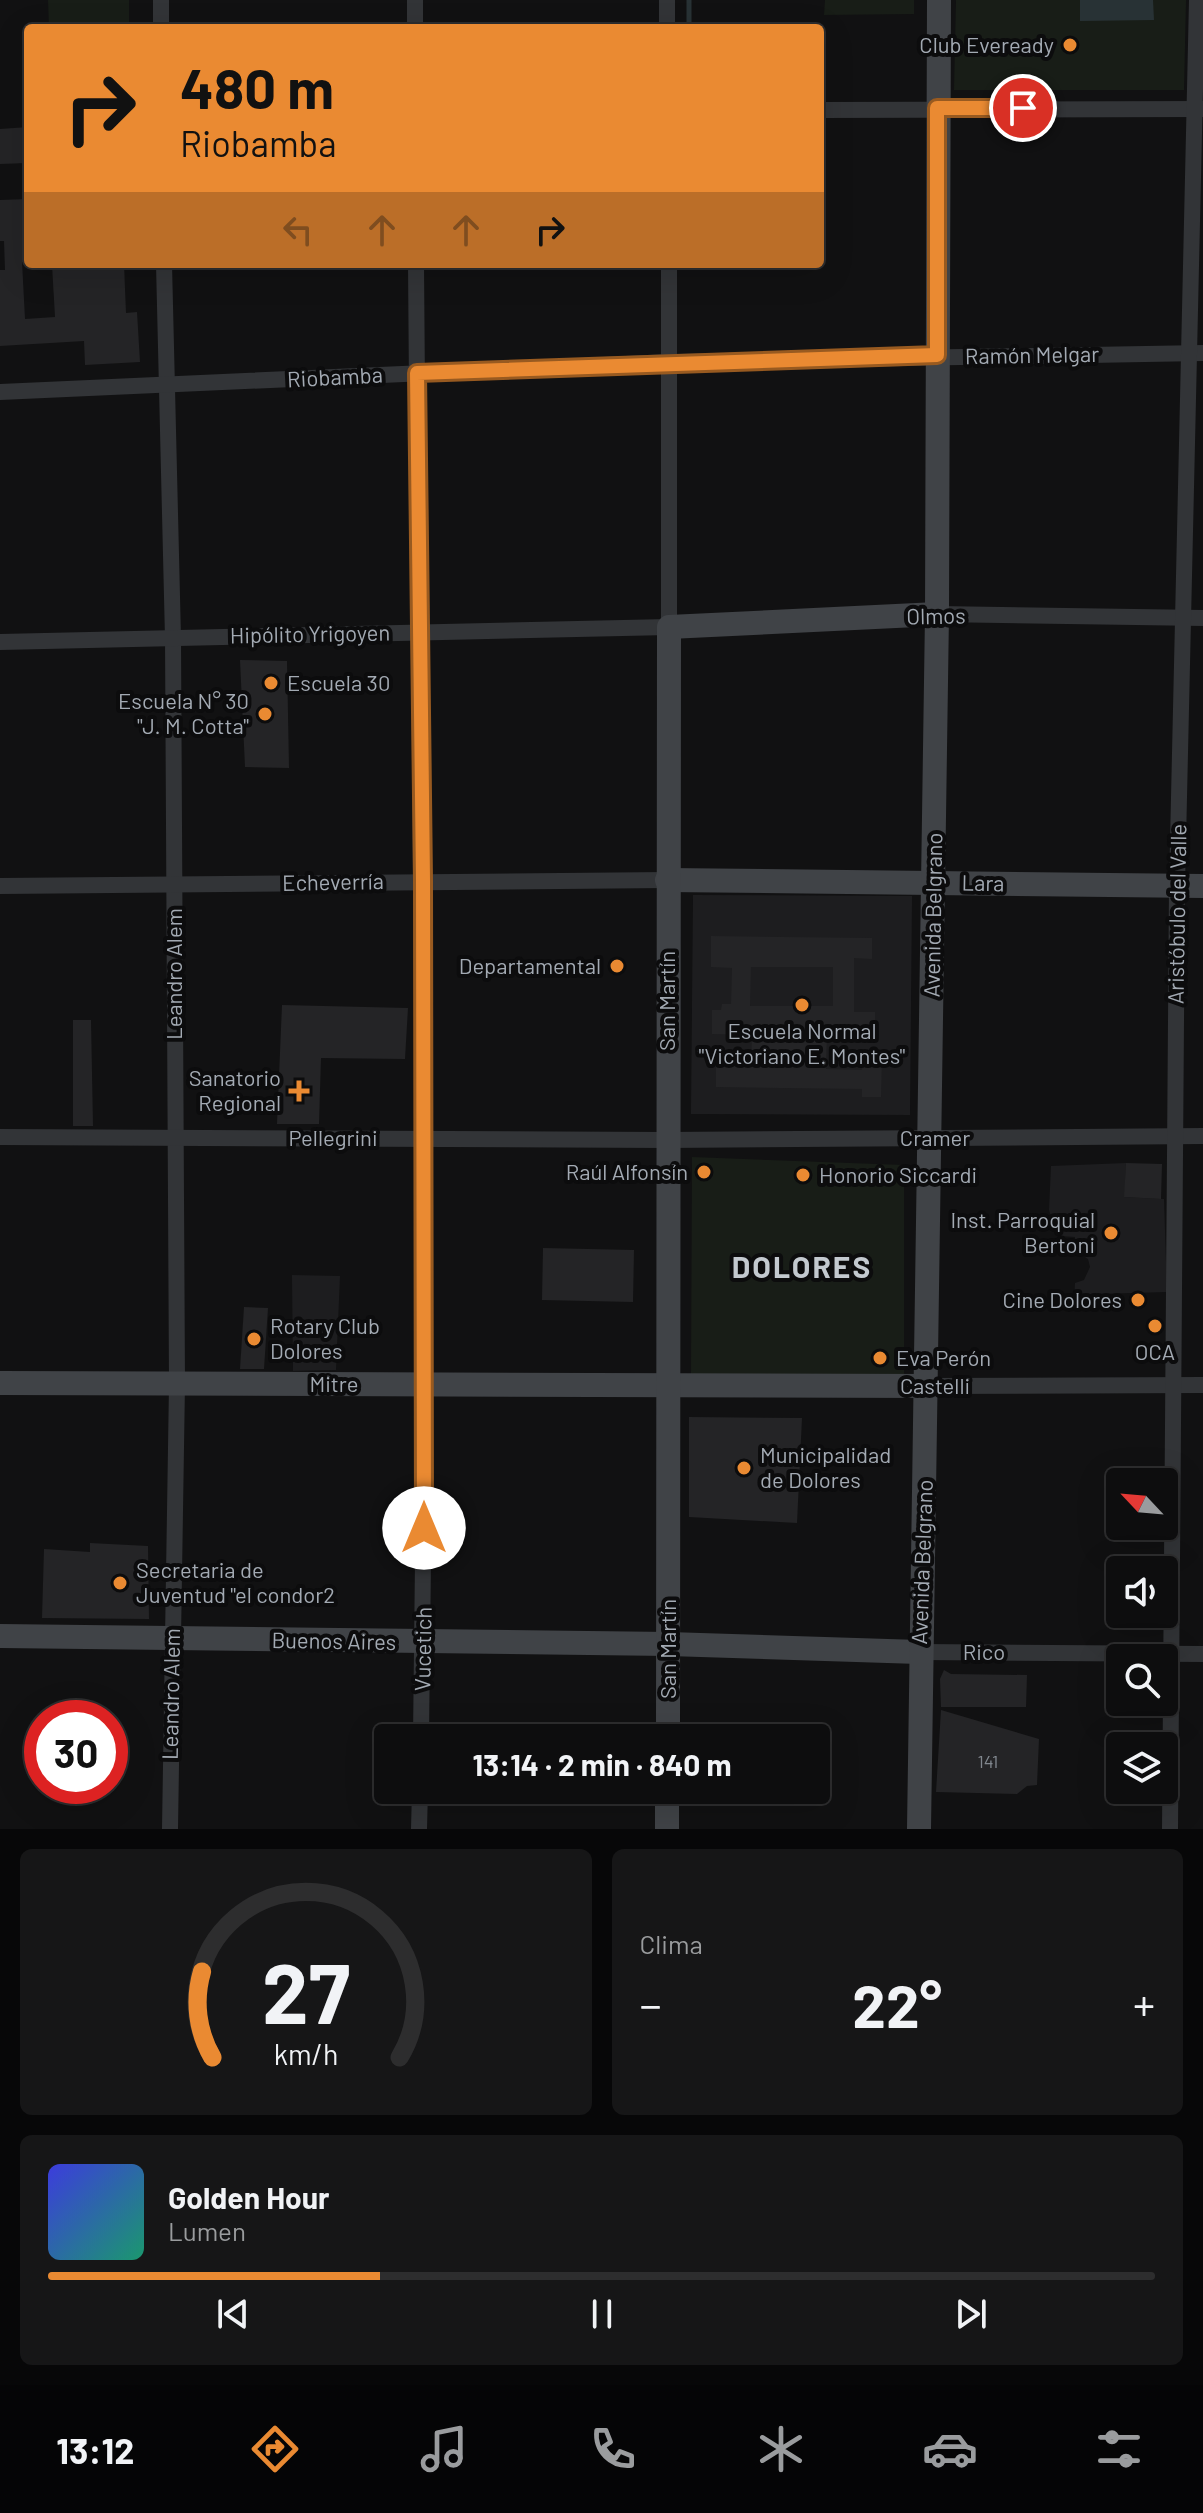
<!DOCTYPE html>
<html lang="es">
<head>
<meta charset="utf-8">
<style>
	body { margin:0; font-family:Barlow,sans-serif; background:#161617; color:#f1f3f6; height:100vh; display:flex; flex-direction:column; font-size:30px; white-space:nowrap }
	* { box-sizing:border-box; margin:0 }
	p { font-size:26px; color:#9a9c9e }
	.icon { flex:none; width:44px; height:44px; fill:none; stroke:currentColor; stroke-width:2; stroke-linecap:round; stroke-linejoin:round }
	.map { position:relative; height:1829px; overflow:hidden }
	.drawer { display:flex; flex-direction:column; gap:20px; padding:20px; background:#070708; flex:1 }
	.drawer>* { flex:none }
	.guide { position:absolute; left:24px; top:24px; width:800px; height:244px; border-radius:8px; box-shadow:0 8px 32px #0002,0 0 0 2px #2d2d2e; background:#ea8a32; color:#111; overflow:hidden }
	.needle { width:52px; rotate:296deg }
	.buttons { position:absolute; left:1106px; top:1468px; display:grid; gap:16px }
	.buttons a { display:grid; place-items:center; width:72px; height:72px; border-radius:8px; background:#0d0d0e; box-shadow:0 8px 32px #0002,0 0 0 2px #2d2d2e; font-size:40px }
	.speed { position:absolute; left:24px; top:1700px; display:flex; gap:16px; font-size:40px; font-weight:700; text-align:center }
	.speed>* { display:grid; place-content:center; width:104px; height:104px; border-radius:50%; background:#0d0d0e; box-shadow:0 8px 32px #0002,0 0 0 2px #2d2d2e; line-height:1 }
	.speed .limit { border:12px solid #d22; background:#fff; color:#111 }
	.pin { position:absolute; display:grid; place-items:center; width:68px; height:68px; color:#fff; margin:-34px; border:4px solid #fff; border-radius:50%; box-shadow:0 2px 8px #0007 }
	.me { position:absolute; width:88px; margin:-44px; rotate:0deg; stroke-linejoin:round; filter:drop-shadow(0 0 6px #0008) }
	.turn { display:flex; align-items:center; gap:28px; height:168px; padding:0 24px; font-size:36px }
	.turn .icon { width:104px; height:104px; stroke-width:2.5 }
	.turn b { display:block; font-size:56px; line-height:68px }
	.lanes { display:flex; align-items:center; height:76px; padding:0 24px; background:#0003; justify-content:center; gap:40px; direction:ltr }
	.lanes .off { opacity:.35 }
	.big { font-size:60px; font-weight:700; line-height:1.1 }
	.drawer .tile { flex:1; display:flex; flex-direction:column; justify-content:center; gap:12px; min-width:0; padding:0 28px; border-radius:12px; background:#161617 }
	.drawer .dial { align-items:center; gap:0 }
	.dial svg { height:208px; overflow:visible; fill:none; stroke:#2d2d2e; stroke-width:7; stroke-linecap:round; text-anchor:middle }
	.dial text { fill:#f1f3f6; stroke:none }
	.song { display:flex; align-items:center; gap:24px }
	.cover { width:96px; height:96px; border-radius:12px; background:linear-gradient(135deg,hsl(240 70% 55%),hsl(160 70% 35%)) }
	.played { height:8px; border-radius:4px; background:linear-gradient(90deg,#ea8a32 30%,#2d2d2e 30%) }
	.keys { display:flex; justify-content:space-around; direction:ltr }
	.heat { display:flex; justify-content:space-between; align-items:center; font-size:44px; direction:ltr }
	.drawer .tiles { flex:1; display:grid; gap:20px; grid-template-columns:1fr 1fr }
	.tile:last-child { grid-column:span 2 }
	.trip { position:absolute; left:374px; top:1724px; width:456px; height:80px; border-radius:8px; background:#0d0d0e; box-shadow:0 8px 32px #0002,0 0 0 2px #2d2d2e; font-weight:700; line-height:80px; text-align:center }
	.tabs { display:flex; height:128px; justify-content:space-around; align-items:center; background:#050506; color:#9a9c9e }
	.tabs .icon { width:56px; height:56px }
	.tabs .current { color:#ea8a32 }
	.tabs b { font-size:36px; color:#f1f3f6 }
	.map>svg:first-child { display:block }
	.built { fill:#1d1d1f }
	.green { fill:#181d17 }
	.water { fill:#283235 }
	.lines { fill:none; stroke-linecap:round; stroke-linejoin:round }
	.stream { stroke:#283235; stroke-width:5 }
	.building { fill:#242426; fill-rule:evenodd }
	.street { stroke:#323437; stroke-width:16 }
	.secondary { stroke:#404347; stroke-width:24 }
	.route-casing { stroke:#985a20; stroke-width:20 }
	.route { stroke:#ea8a32; stroke-width:14 }
	.poi-dot { fill:#ea8a32; stroke:#0c0c0d; stroke-width:3 }
	.labels { text-anchor:middle; stroke-width:8; stroke-linejoin:round; paint-order:stroke }
	.number-label { font-size:18px; fill:#82888f }
	.poi-label { font-size:22px; fill:#a3aab3; stroke:#0c0c0d; text-anchor:end }
	.street-label { font-size:22px; fill:#a3aab3; stroke:#0c0c0d }
	.district-label { font-size:30px; font-weight:bold; letter-spacing:2px; fill:#c3c9cf; stroke:#0c0c0d }
</style>
</head>
<body>
<div class="map">
<svg width="1203" height="1829" viewBox="0 0 1203 1829">
	<rect width="100%" height="100%" fill="#111112"/>
	<g class="built">
		<path d="M 693,895 L 912,896 L 910,1115 L 691,1114 Z"/>
		<path d="M 1126,1163 L 1125,1197 L 1164,1199 L 1167,1292 L 1097,1294 L 1074,1301 L 1075,1283 L 1084,1280 L 1090,1267 L 1088,1259 L 1074,1250 L 1075,1237 L 1059,1236 L 1055,1229 L 1049,1210 L 1051,1166 Z"/>
		<path d="M 292,1275 L 340,1276 L 336,1370 L 293,1371 Z"/>
	</g>
	<g class="green">
		<path d="M 48,0 L 129,0 L 129,28 L 49,28 Z"/>
		<path d="M 825,0 L 914,0 L 914,14 L 824,15 Z"/>
		<path d="M 956,0 L 1186,0 L 1184,90 L 954,90 Z"/>
		<path d="M 692,1157 L 904,1165 L 904,1378 L 691,1377 Z"/>
	</g>
	<path class="water" d="M 1080,0 L 1153,0 L 1154,20 L 1080,21 Z"/>
	<g class="lines">
		<path class="stream" d="M 689,28 L 689,0"/>
	</g>
	<g class="building">
		<path d="M 28,127 L 28,163 L 0,164 L 0,129 Z"/>
		<path d="M 28,199 L 28,262 L 22,262 L 25,319 L 55,317 L 52,265 L 124,264 L 126,313 L 137,312 L 140,362 L 85,365 L 84,341 L 0,346 L 0,270 L 5,270 L 4,241 L 0,241 L 0,200 Z"/>
		<path d="M 240,660 L 287,661 L 289,768 L 245,767 Z"/>
		<path d="M 711,936 L 872,938 L 872,959 L 854,958 L 854,1012 L 875,1012 L 875,1030 L 827,1029 L 826,1069 L 862,1070 L 863,1057 L 882,1058 L 881,1097 L 862,1097 L 862,1089 L 716,1087 L 716,1065 L 751,1066 L 752,1035 L 712,1034 L 712,1010 L 721,1010 L 722,1004 L 731,1004 L 732,968 L 711,967 ZM 751,967 L 833,967 L 833,1006 L 750,1006 Z"/>
		<path d="M 282,1005 L 408,1008 L 405,1059 L 321,1058 L 319,1124 L 277,1124 Z"/>
		<path d="M 73,1020 L 91,1020 L 93,1126 L 73,1126 Z"/>
		<path d="M 1126,1163 L 1162,1164 L 1161,1199 L 1124,1197 Z"/>
		<path d="M 543,1248 L 634,1250 L 633,1302 L 542,1300 Z"/>
		<path d="M 244,1307 L 268,1308 L 264,1369 L 240,1369 Z"/>
		<path d="M 689,1417 L 802,1418 L 797,1523 L 689,1517 Z"/>
		<path d="M 90,1543 L 148,1546 L 149,1619 L 42,1618 L 44,1549 L 90,1552 Z"/>
		<path d="M 944,1670 L 951,1674 L 1027,1675 L 1026,1707 L 941,1707 L 940,1679 Z"/>
		<path d="M 941,1710 L 1039,1739 L 1037,1785 L 1027,1786 L 1017,1794 L 936,1792 Z"/>
	</g>
	<g class="lines">
		<g class="street">
			<path d="M 161,0 L 161,28"/>
			<path d="M 415,0 L 415,28"/>
			<path d="M 667,0 L 667,28"/>
			<path d="M 820,110 L 1202,109"/>
			<path d="M 164,264 L 173,638 L 177,1384 L 170,1829"/>
			<path d="M 416,264 L 425,1383 L 421,1738"/>
			<path d="M 0,392 L 670,362 L 1203,353"/>
			<path d="M 937,614 L 1203,618"/>
			<path d="M 0,642 L 669,627 L 669,264"/>
			<path d="M 0,886 L 667,880"/>
			<path d="M 0,1137 L 666,1140 L 1203,1136"/>
			<path d="M 928,1386 L 1203,1385"/>
			<path d="M 919,1652 L 1203,1654"/>
			<path d="M 419,1829 L 420,1790"/>
			<path d="M 1170,1829 L 1177,886 L 1197,0"/>
		</g>
		<g class="secondary">
			<path d="M 667,880 L 1203,886"/>
			<path d="M 0,1383 L 928,1386"/>
			<path d="M 0,1636 L 669,1644 L 919,1652"/>
			<path d="M 668,1738 L 669,627 L 937,614"/>
			<path d="M 667,1829 L 667,1790"/>
			<path d="M 919,1829 L 937,614 L 939,0"/>
		</g>
	</g>
	<g class="lines">
		<g class="route-casing">
			<path id="route" d="M 424,1528 L 423,881 L 417,373 L 937,355 L 937,108 L 1023,108"/>
		</g>
		<use href="#route" class="route"/>
	</g>
	<g class="poi-dot">
		<circle cx="1070" cy="45" r="8"/>
		<circle cx="271" cy="683" r="8"/>
		<circle cx="265" cy="714" r="8"/>
		<circle cx="617" cy="966" r="8"/>
		<circle cx="802" cy="1005" r="8"/>
		<path d="M295 1079h8v8h8v8h-8v8h-8v-8h-8v-8h8z"/>
		<circle cx="704" cy="1172" r="8"/>
		<circle cx="803" cy="1175" r="8"/>
		<circle cx="1111" cy="1233" r="8"/>
		<circle cx="1138" cy="1300" r="8"/>
		<circle cx="1155" cy="1326" r="8"/>
		<circle cx="254" cy="1339" r="8"/>
		<circle cx="880" cy="1358" r="8"/>
		<circle cx="744" cy="1468" r="8"/>
		<circle cx="120" cy="1583" r="8"/>
	</g>
	<g class="labels">
		<g class="number-label">
			<text x="988" y="1768">141</text>
		</g>
		<g class="poi-label">
			<text x="1054" y="53">Club Eveready</text>
			<text x="287" y="691" text-anchor="start">Escuela 30</text>
			<text x="249" y="709">Escuela N° 30<tspan x="249" dy="25">"J. M. Cotta"</tspan></text>
			<text x="601" y="974">Departamental</text>
			<text x="802" y="1039" text-anchor="middle">Escuela Normal<tspan x="802" dy="25">"Victoriano E. Montes"</tspan></text>
			<text x="281" y="1086">Sanatorio<tspan x="281" dy="25">Regional</tspan></text>
			<text x="688" y="1180">Raúl Alfonsín</text>
			<text x="819" y="1183" text-anchor="start">Honorio Siccardi</text>
			<text x="1095" y="1228">Inst. Parroquial<tspan x="1095" dy="25">Bertoni</tspan></text>
			<text x="1122" y="1308">Cine Dolores</text>
			<text x="270" y="1334" text-anchor="start">Rotary Club<tspan x="270" dy="25">Dolores</tspan></text>
			<text x="1155" y="1360" text-anchor="middle">OCA</text>
			<text x="896" y="1366" text-anchor="start">Eva Perón</text>
			<text x="760" y="1463" text-anchor="start">Municipalidad<tspan x="760" dy="25">de Dolores</tspan></text>
			<text x="136" y="1578" text-anchor="start">Secretaria de<tspan x="136" dy="25">Juventud "el condor2</tspan></text>
		</g>
		<g class="street-label">
			<text transform="translate(1032 355) rotate(-1)" y="8">Ramón Melgar</text>
			<text transform="translate(335 377) rotate(-3)" y="8">Riobamba</text>
			<text transform="translate(936 616) rotate(-1)" y="8">Olmos</text>
			<text transform="translate(310 634) rotate(-1)" y="8">Hipólito Yrigoyen</text>
			<text transform="translate(333 882) rotate(-1)" y="8">Echeverría</text>
			<text transform="translate(983 883) rotate(1)" y="8">Lara</text>
			<text transform="translate(1177 914) rotate(-89)" y="8">Aristóbulo del Valle</text>
			<text transform="translate(933 915) rotate(-89)" y="8">Avenida Belgrano</text>
			<text transform="translate(174 974) rotate(-90)" y="8">Leandro Alem</text>
			<text transform="translate(667 1001) rotate(-90)" y="8">San Martín</text>
			<text x="333" y="1146">Pellegrini</text>
			<text x="935" y="1146">Cramer</text>
			<text x="334" y="1392">Mitre</text>
			<text x="935" y="1394">Castelli</text>
			<text transform="translate(922 1562) rotate(-88)" y="8">Avenida Belgrano</text>
			<text transform="translate(334 1641) rotate(1)" y="8">Buenos Aires</text>
			<text transform="translate(423 1649) rotate(-89)" y="8">Vucetich</text>
			<text transform="translate(668 1649) rotate(-90)" y="8">San Martín</text>
			<text x="984" y="1660">Rico</text>
			<text transform="translate(171 1694) rotate(-89)" y="8">Leandro Alem</text>
		</g>
		<g class="district-label">
			<text x="802" y="1278">DOLORES</text>
		</g>
	</g>
</svg>
<div class="buttons">
<a><svg class="needle" viewBox="-14 -14 28 28"><path d="M0-13l5 13h-10z" fill="#e53935"/><path d="M0 13l5-13h-10z" fill="#9a9c9e"/></svg></a>
<a><svg class="icon" aria-label="sound" viewBox="0 0 24 24"><path d="M4 9h4l5-4v14l-5-4H4zM17 9q2 3 0 6"/></svg></a>
<a><svg class="icon" aria-label="search" viewBox="0 0 24 24"><circle cx="10" cy="10" r="6"/><path d="M15 15l6 6"/></svg></a>
<a><svg class="icon" aria-label="layers" viewBox="0 0 24 24"><path d="M12 4l9 5-9 5-9-5zM3 14l9 5 9-5"/></svg></a>
</div>
<div class="speed"><div class="limit">30</div></div>
<div class="pin" style="left:1023px;top:108px;background:#d93025"><svg class="icon" aria-label="arrive" viewBox="0 0 24 24"><path d="M6 21V4h12l-3 4 3 4H6"/></svg></div>
<svg class="me" style="left:424px;top:1528px" viewBox="-20 -20 40 40"><circle r="19" fill="#fff"/><path d="M0-13L10 11 0 6-10 11z" fill="#ea8a32"/></svg>
<div class="trip">13:14 · 2 min · 840 m</div>
<div class="guide">
<div class="turn"><svg class="icon" aria-label="right" viewBox="0 0 24 24"><path d="M7 20v-9h11M14 6l5 5-5 5"/></svg><div><b>480 m</b>Riobamba</div></div>
<div class="lanes"><svg class="icon off" aria-label="left" viewBox="0 0 24 24"><path d="M17 20v-9H6M10 6l-5 5 5 5"/></svg><svg class="icon off" aria-label="ahead" viewBox="0 0 24 24"><path d="M12 20V5M6 11l6-6 6 6"/></svg><svg class="icon off" aria-label="ahead" viewBox="0 0 24 24"><path d="M12 20V5M6 11l6-6 6 6"/></svg><svg class="icon" aria-label="right" viewBox="0 0 24 24"><path d="M7 20v-9h11M14 6l5 5-5 5"/></svg></div>
</div>
</div>
<section class="drawer">
<div class="tiles">
<div class="tile dial"><svg viewBox="0 0 100 80">
<path d="M14 69A42 42 0 1 1 86 69"/>
<path d="M14 69A42 42 0 0 1 10 36" stroke="#ea8a32"/>
<text x="50" y="56" font-size="32" font-weight="700">27</text>
<text x="50" y="72" font-size="11">km/h</text>
</svg></div>
<div class="tile"><p>Clima</p>
<div class="heat"><a>−</a><b class="big">22°</b><a>+</a></div>
</div>
<div class="tile">
<div class="song"><i class="cover"></i><div><b>Golden Hour</b><p>Lumen</p></div></div>
<div class="played"></div>
<div class="keys"><svg class="icon" aria-label="previous" viewBox="0 0 24 24"><path d="M18 5L8 12l10 7zM5 5v14"/></svg><svg class="icon" aria-label="pause" viewBox="0 0 24 24"><path d="M8 5v14M16 5v14"/></svg><svg class="icon" aria-label="next" viewBox="0 0 24 24"><path d="M6 5l10 7-10 7zM19 5v14"/></svg></div>
</div>
</div>
</section>
<nav class="tabs">
<b>13:12</b>
<svg class="icon current" aria-label="directions" viewBox="0 0 24 24"><path d="M12 3l9 9-9 9-9-9zM9 14v-3h6M13 9l2 2-2 2"/></svg>
<svg class="icon" aria-label="music" viewBox="0 0 24 24"><path d="M9 18V5l10-2v13"/><circle cx="6" cy="18" r="3"/><circle cx="16" cy="16" r="3"/></svg>
<svg class="icon" aria-label="phone" viewBox="0 0 24 24"><path d="M5 4h4l2 5-3 2q2 4 5 5l2-3 5 2v4C11 20 4 13 5 4z"/></svg>
<svg class="icon" aria-label="climate" viewBox="0 0 24 24"><path d="M12 3v18M4 7l16 10M4 17L20 7"/></svg>
<svg class="icon" aria-label="car" viewBox="0 0 24 24"><path d="M5 17H2v-5l4-1 3-4h7l3 4 3 1v5h-3M9 17h6M6 11h13"/><circle cx="7" cy="17" r="2"/><circle cx="17" cy="17" r="2"/></svg>
<svg class="icon" aria-label="filters" viewBox="0 0 24 24"><path d="M4 7h16M4 17h16"/><circle cx="9" cy="7" r="2"/><circle cx="15" cy="17" r="2"/></svg>
</nav>
</body>
</html>
